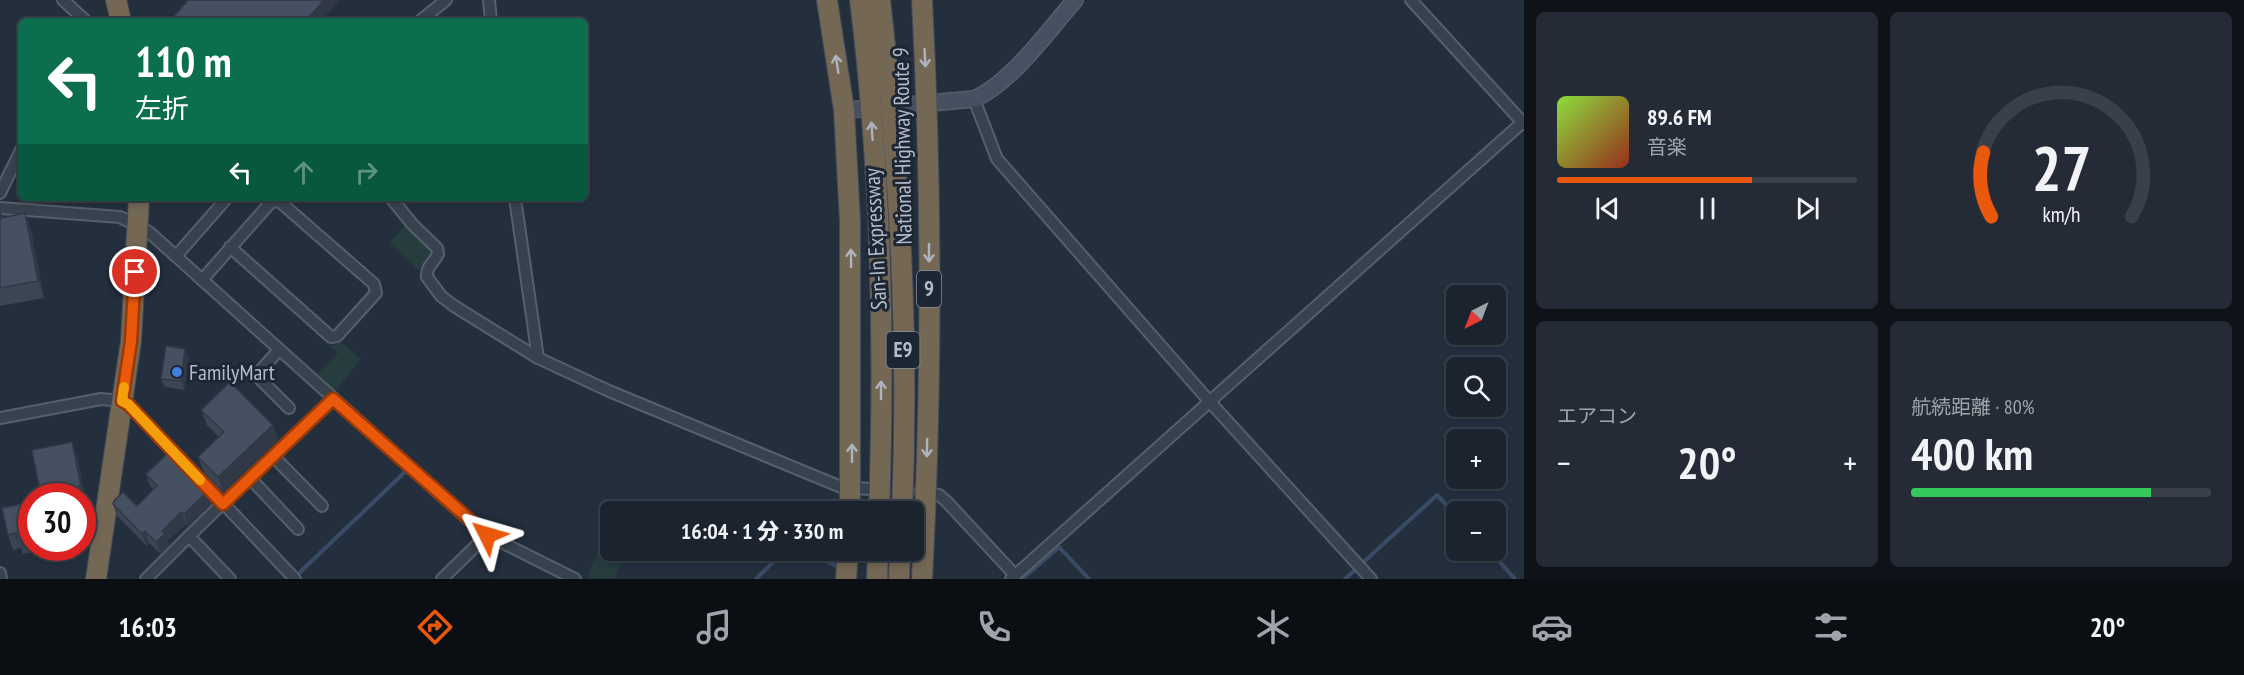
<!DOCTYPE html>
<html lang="ja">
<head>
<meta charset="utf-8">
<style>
	body { margin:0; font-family:"PT Sans Narrow","Noto Sans JP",sans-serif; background:#242b36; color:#f1f3f6; height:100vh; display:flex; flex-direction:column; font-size:22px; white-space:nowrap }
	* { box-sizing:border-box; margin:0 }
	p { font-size:20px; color:#a0a4aa }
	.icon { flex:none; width:33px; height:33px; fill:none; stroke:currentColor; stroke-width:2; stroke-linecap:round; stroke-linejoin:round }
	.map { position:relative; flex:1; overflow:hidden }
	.panel { display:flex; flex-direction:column; gap:12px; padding:12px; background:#0f1319; width:720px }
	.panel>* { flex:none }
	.top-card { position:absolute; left:18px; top:18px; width:570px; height:183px; border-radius:9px; box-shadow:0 3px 9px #0003,0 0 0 2px #39404a; background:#0b6e4f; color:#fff; overflow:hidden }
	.needle { width:39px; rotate:222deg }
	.fabs { position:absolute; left:1446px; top:285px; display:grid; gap:12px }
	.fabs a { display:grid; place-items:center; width:60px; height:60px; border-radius:9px; background:#1b232e; box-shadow:0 3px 9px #0003,0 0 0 2px #39404a; font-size:30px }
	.speed { position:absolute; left:18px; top:483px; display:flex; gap:12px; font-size:30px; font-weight:700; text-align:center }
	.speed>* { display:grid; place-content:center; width:78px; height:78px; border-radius:50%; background:#1b232e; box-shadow:0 3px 9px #0003,0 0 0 2px #39404a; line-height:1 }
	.speed .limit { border:9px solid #d22; background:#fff; color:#111 }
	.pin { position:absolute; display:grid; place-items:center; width:51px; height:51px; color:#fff; margin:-26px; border:3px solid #fff; border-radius:50%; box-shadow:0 2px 6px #0007 }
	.me { position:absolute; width:66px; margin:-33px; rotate:310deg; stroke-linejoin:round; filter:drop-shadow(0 0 4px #0008) }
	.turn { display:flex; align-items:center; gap:21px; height:126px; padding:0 18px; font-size:27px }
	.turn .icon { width:78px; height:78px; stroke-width:2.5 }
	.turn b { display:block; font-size:42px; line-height:51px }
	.lanes { display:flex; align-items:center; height:57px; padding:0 18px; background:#0003; justify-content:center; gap:30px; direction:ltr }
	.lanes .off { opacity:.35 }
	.big { font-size:45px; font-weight:800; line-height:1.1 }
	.panel .card { flex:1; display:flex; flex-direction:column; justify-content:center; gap:9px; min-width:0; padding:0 21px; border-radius:9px; background:#242b36 }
	.panel .dial { align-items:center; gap:0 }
	.dial svg { height:156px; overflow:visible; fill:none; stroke:#39404a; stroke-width:7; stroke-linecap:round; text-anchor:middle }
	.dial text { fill:#f1f3f6; stroke:none }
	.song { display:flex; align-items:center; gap:18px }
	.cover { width:72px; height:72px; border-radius:9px; background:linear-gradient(135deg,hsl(90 70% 55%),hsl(10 70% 35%)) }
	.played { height:6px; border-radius:3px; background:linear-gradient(90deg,#ea580c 65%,#39404a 65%) }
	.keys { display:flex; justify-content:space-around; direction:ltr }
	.heat { display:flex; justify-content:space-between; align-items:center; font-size:33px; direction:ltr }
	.charge { height:9px; border-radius:4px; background:linear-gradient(90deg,#34c759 80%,#39404a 0) }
	.panel .tiles { flex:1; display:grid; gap:12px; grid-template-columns:repeat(2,1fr) }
	.trip { position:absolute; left:600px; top:501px; width:324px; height:60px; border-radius:9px; background:#1b232e; box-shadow:0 3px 9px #0003,0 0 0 2px #39404a; font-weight:800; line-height:60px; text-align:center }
	.dock { display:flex; height:96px; justify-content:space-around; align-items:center; background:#0b0e12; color:#a0a4aa }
	.dock .icon { width:42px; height:42px }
	.dock .current { color:#ea580c }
	.dock b { font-size:27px; color:#f1f3f6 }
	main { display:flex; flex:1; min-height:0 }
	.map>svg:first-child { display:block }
	.green { fill:#263c3f }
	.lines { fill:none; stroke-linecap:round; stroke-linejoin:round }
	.stream { stroke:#394c67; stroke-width:4 }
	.street-tunnel { stroke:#3a4453; stroke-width:10; stroke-dasharray:10 5; stroke-linecap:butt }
	.street-casing { stroke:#565f6c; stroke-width:14 }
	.secondary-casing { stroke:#565f6c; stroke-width:18 }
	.highway-casing { stroke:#434c59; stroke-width:22 }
	.street { stroke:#38414e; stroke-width:10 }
	.secondary { stroke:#465061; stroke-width:15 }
	.highway { stroke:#746855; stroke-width:20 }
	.wall { fill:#3b4654 }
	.shaded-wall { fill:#303945 }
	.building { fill:#455162; stroke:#303945; stroke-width:1.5 }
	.oneway { stroke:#aeb4bd }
	.route-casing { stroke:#983908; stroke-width:15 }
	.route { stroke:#ea580c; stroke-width:10 }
	.slow { stroke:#f59e0b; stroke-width:10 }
	.shop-dot { fill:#3f7fe0; stroke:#1d2633; stroke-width:2 }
	.labels { text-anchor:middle; stroke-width:6; stroke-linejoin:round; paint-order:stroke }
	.shield { fill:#1d2633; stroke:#878f9c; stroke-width:1.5 }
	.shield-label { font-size:21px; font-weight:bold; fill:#b4bcc9 }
	.street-label { font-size:22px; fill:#b4bcc9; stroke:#1d2633 }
	.poi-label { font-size:22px; fill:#b4bcc9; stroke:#1d2633; text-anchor:start }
</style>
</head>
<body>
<main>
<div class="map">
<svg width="1524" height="579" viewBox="0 0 1524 579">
	<rect width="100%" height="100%" fill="#242f3e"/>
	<g class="green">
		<path d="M 406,224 L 431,246 L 433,254 L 418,270 L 391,244 L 391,241 Z"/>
		<path d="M 341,342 L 361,359 L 335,391 L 317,374 L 338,353 L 330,345 L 337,345 Z"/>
		<path d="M 602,549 L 622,558 L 615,579 L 592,579 L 587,577 L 599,549 Z"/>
	</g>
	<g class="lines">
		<g class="stream">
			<path d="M 798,550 L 837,566"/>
			<path d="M 1489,550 L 1515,579"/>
			<path d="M 296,576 L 405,472"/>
			<path d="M 756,579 L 785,550"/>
			<path d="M 1022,579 L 1059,547 L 1089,579"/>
			<path d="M 1345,579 L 1437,495 L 1456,515"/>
		</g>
		<path class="street-tunnel" d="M 877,489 L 918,491"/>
		<g class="street-casing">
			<g id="street">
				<path d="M 63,0 L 86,21"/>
				<path d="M 489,0 L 491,21"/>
				<path d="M 1411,0 L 1524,124"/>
				<path d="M 420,21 L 446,0"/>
				<path d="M 974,99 L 997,159 L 1210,402 L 1371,579"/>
				<path d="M 0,193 L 21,150"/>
				<path d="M 391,198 L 413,225 L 437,248 L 438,254 C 434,263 426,266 427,277 L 441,296 L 454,306 L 538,358 L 609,391 L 841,487 L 870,489"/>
				<path d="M 515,198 L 538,358"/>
				<path d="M 0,208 L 120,217 L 149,232 L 471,522 L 487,535 L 575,579"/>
				<path d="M 176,256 L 227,198"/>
				<path d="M 202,280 L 271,202 L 279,201 L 374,284 L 376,293 L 337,336 L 331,337 L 230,247"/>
				<path d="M 279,350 L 260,371 L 259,378 L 289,408"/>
				<path d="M 0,418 L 101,399 L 122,401 L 128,404 L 223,503 L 189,536"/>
				<path d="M 273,456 L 322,506"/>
				<path d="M 250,478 L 298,529"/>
				<path d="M 921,491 L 939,495 L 947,502 L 1015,575"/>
				<path d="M 0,573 L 1,579"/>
				<path d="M 146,579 L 189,536 L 230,579"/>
				<path d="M 295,579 L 223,503 L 333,399"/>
				<path d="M 442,579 L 487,535"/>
				<path d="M 1011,579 L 1524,121"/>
			</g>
		</g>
		<g class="secondary-casing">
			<g id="secondary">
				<path d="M 907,105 L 974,99 C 1011,83 1048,31 1075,0"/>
				<path d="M 844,110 L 860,109"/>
			</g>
		</g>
		<g class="highway-casing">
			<g id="highway">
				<path d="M 116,0 L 121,21"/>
				<path d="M 827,0 L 844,110 L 850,221 L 850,512"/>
				<path d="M 860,0 C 881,169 885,341 879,512"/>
				<path d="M 880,0 C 900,169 909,342 902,512"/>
				<path d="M 922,0 C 932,192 932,387 922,579"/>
				<path d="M 96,579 L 131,341 L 139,198"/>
				<path d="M 846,579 L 848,550"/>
				<path d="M 877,579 L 878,550"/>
				<path d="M 899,579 L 900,550"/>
			</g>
		</g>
		<use href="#street" class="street"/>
		<use href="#secondary" class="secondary"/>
		<use href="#highway" class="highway"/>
	</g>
	<g class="wall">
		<path d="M 0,211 L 3,218 L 25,213 L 31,230 L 44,298 L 0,306 Z"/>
		<path d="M 189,358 L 184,390 L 165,387 L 161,379 Z"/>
		<path d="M 201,410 L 273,425 L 278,440 L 223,492 L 204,472 L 198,457 L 219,437 L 207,425 Z"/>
		<path d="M 77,457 L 86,501 L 82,502 L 82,496 L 41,496 Z"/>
		<path d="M 146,474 L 208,491 L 212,503 L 188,526 L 186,524 L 167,541 L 169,545 L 161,554 L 149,543 L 147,546 L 117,516 L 113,504 L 137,506 L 153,489 L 150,486 Z"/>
		<path d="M 32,502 L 32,548 L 71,548 L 71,550 L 46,555 L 44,550 L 23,554 L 21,548 L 13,550 L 8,535 Z"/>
	</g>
	<g class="shaded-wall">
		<path d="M 324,0 L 340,0 L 321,21 L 306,21 Z"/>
		<path d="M 25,213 L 31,230 L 44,298 L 38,281 Z"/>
		<path d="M 185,349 L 189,358 L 184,390 L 181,381 Z"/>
		<path d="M 273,425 L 278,440 L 223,492 L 218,477 Z"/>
		<path d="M 72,442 L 77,457 L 86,501 L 81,486 Z"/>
		<path d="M 208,491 L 212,503 L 188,526 L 184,514 Z"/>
		<path d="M 181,512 L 186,524 L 167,541 L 169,545 L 161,554 L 156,542 L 162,531 Z"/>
		<path d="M 145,531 L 149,543 L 147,546 L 142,534 Z"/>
	</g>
	<g class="building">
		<path d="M 188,0 L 324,0 L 306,21 L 170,21 Z"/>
		<path d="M 0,211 L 2,218 L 25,213 L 38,281 L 0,288 Z"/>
		<path d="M 166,346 L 185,349 L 181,381 L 161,379 Z"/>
		<path d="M 230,382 L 273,425 L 218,477 L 198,457 L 224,432 L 201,410 Z"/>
		<path d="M 72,442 L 81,486 L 69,488 L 71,496 L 41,496 L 32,450 Z"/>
		<path d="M 170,451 L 208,491 L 184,514 L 181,512 L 162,531 L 165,534 L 156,542 L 145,531 L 142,534 L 113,504 L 114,501 L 123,492 L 137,506 L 157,486 L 146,474 Z"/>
		<path d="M 32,502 L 32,536 L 18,539 L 16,533 L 8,535 L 2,508 Z"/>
	</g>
	<defs><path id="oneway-shaft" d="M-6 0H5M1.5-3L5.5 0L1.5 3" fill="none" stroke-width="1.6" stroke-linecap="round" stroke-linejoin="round" transform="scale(1.5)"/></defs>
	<g class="oneway">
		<use href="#oneway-shaft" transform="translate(925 58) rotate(87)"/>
		<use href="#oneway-shaft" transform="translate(837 64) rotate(-99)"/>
		<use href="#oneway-shaft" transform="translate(872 131) rotate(-94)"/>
		<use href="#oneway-shaft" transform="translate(929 253) rotate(90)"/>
		<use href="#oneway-shaft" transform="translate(851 258) rotate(-91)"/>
		<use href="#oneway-shaft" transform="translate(881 390) rotate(-90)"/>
		<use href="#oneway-shaft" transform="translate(927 448) rotate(91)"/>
		<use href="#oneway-shaft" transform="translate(852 453) rotate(-90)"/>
	</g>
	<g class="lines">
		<g class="route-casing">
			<path id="route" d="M 135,272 L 131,341 L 122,401 L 128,404 L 223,504 L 333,399 L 487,535"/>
		</g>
		<use href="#route" class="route"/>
		<path class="slow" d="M 124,387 L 122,401 L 128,404 L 200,480"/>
	</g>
	<circle class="shop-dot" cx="177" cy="372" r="6"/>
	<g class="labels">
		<g class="shield">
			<rect x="917" y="271" width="24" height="36" rx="4.5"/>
			<rect x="886.5" y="332" width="33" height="36" rx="4.5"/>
		</g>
		<g class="shield-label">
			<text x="929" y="296">9</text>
			<text x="903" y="357">E9</text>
		</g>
		<g class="street-label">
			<text transform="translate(902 146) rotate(-91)" y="8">National Highway Route 9</text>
			<text transform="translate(875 239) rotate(-93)" y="8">San-In Expressway</text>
		</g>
		<g class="poi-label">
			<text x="189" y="380">FamilyMart</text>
		</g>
	</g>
</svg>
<div class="fabs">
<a><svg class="needle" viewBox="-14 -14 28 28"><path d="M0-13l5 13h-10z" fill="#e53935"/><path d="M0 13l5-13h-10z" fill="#a0a4aa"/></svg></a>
<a><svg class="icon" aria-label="search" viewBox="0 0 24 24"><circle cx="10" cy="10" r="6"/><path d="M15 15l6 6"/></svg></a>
<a>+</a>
<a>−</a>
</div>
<div class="speed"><div class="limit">30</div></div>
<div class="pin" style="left:135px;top:272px;background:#d93025"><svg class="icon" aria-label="arrive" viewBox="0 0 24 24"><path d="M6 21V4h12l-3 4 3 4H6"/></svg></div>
<svg class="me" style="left:487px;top:535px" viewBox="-20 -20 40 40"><path d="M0-17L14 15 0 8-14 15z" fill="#ea580c" stroke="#fff" stroke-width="4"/></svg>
<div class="trip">16:04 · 1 分 · 330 m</div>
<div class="top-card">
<div class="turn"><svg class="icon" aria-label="left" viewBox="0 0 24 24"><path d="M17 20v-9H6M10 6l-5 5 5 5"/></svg><div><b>110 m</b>左折</div></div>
<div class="lanes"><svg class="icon" aria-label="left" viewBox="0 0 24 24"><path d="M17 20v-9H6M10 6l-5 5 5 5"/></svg><svg class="icon off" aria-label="ahead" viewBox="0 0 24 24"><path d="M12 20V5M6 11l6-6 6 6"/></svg><svg class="icon off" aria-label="right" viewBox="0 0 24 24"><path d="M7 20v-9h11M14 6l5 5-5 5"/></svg></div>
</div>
</div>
<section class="panel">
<div class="tiles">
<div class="card">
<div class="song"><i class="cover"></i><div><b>89.6 FM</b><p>音楽</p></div></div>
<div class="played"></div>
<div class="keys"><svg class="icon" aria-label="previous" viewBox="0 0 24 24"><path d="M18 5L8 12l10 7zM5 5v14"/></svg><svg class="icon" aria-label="pause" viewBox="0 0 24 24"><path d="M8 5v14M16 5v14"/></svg><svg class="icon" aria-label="next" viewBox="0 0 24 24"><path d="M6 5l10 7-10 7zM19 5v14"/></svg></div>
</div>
<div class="card dial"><svg viewBox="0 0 100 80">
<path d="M14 69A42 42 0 1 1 86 69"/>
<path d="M14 69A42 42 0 0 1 10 36" stroke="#ea580c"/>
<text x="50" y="56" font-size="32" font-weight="700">27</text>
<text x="50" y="72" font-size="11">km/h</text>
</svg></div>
<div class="card"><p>エアコン</p>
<div class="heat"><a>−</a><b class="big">20°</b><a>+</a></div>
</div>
<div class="card"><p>航続距離 · 80%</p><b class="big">400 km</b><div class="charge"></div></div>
</div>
</section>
</main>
<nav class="dock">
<b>16:03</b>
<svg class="icon current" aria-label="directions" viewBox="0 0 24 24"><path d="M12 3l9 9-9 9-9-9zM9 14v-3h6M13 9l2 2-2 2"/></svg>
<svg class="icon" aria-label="music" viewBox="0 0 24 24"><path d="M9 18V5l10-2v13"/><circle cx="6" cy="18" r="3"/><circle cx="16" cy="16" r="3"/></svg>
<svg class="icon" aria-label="phone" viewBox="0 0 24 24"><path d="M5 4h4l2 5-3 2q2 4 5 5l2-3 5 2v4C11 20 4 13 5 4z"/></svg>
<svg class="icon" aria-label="climate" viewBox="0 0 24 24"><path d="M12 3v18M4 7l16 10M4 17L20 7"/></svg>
<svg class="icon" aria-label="car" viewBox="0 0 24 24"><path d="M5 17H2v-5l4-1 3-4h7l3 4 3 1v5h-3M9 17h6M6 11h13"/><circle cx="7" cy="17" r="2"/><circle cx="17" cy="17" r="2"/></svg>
<svg class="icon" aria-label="filters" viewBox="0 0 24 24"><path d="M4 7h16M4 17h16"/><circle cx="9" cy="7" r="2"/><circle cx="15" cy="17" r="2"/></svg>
<b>20°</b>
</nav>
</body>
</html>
